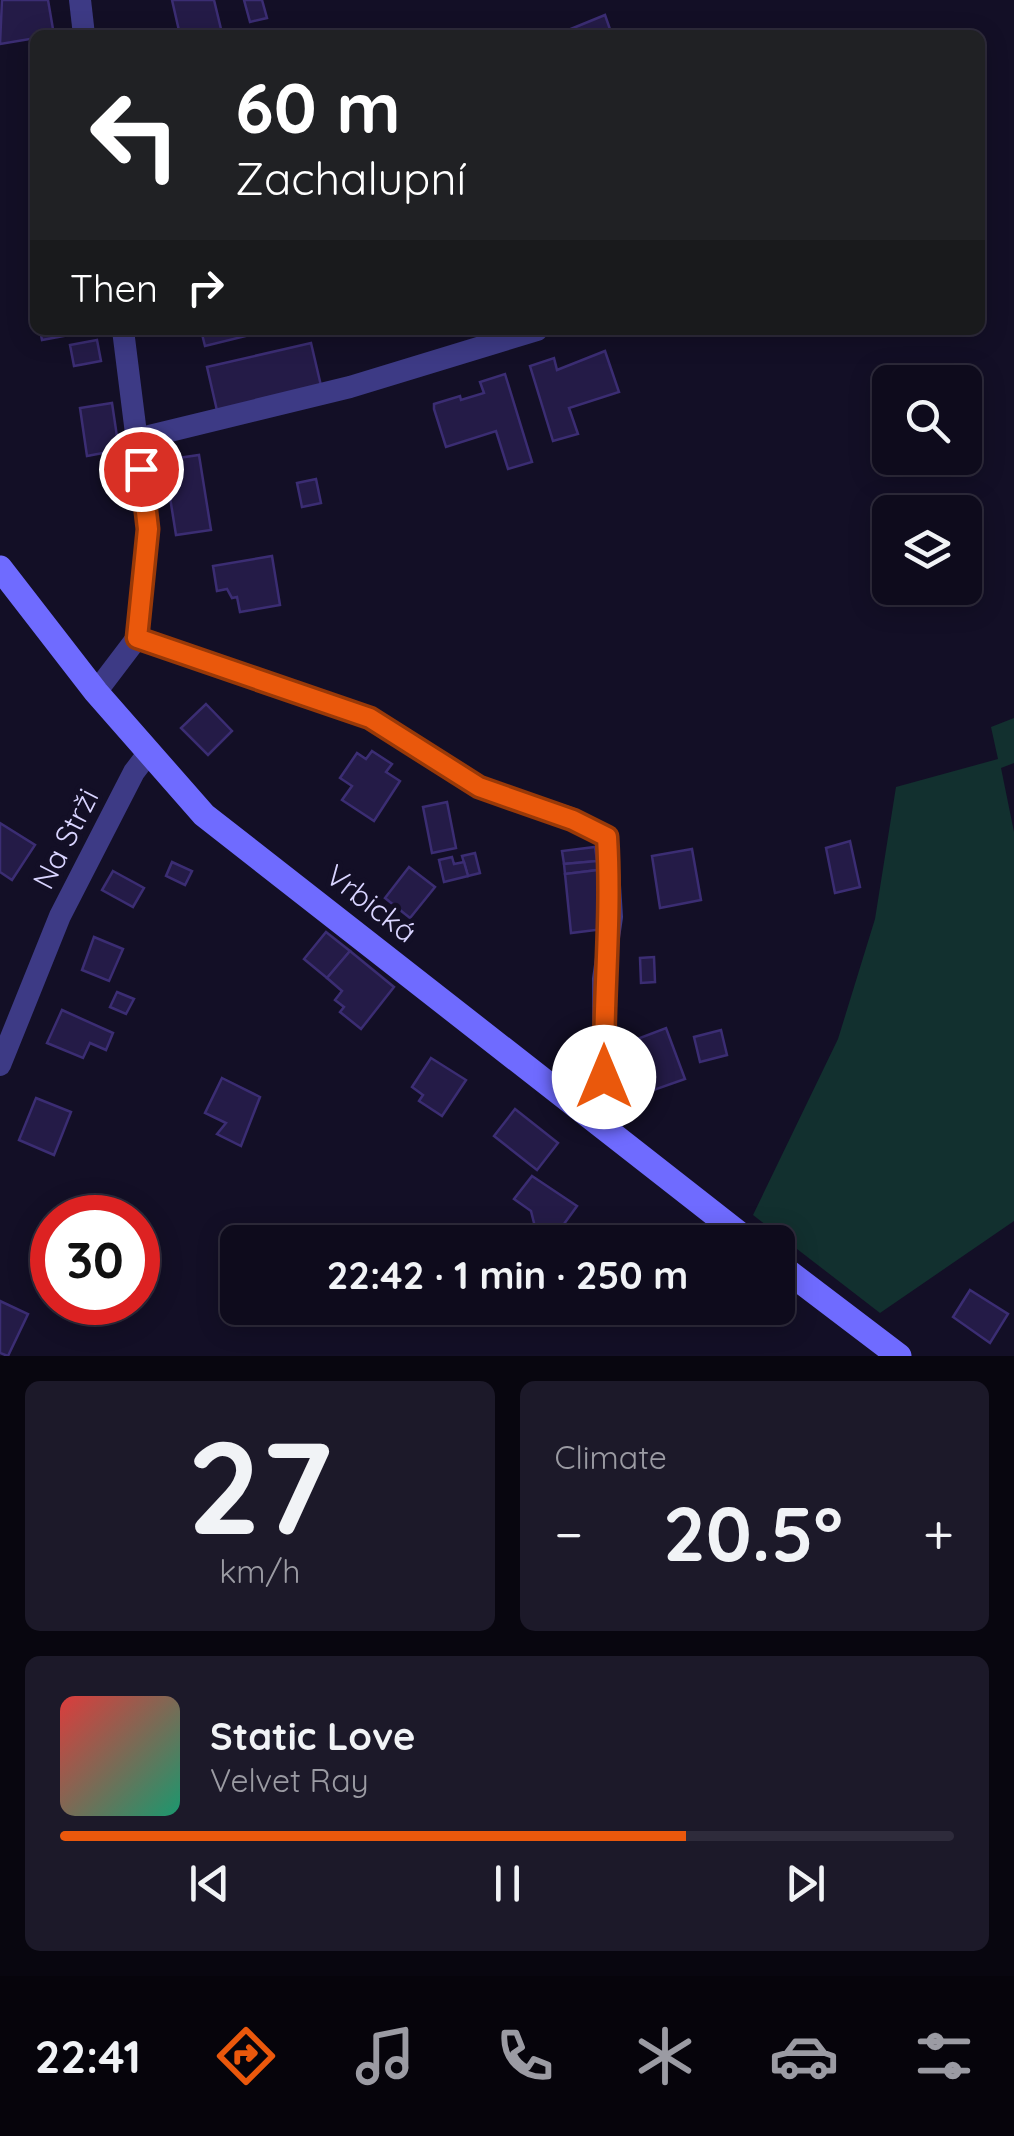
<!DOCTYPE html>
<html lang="en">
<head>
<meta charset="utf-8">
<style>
	body { margin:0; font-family:Quicksand,sans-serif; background:#1c1929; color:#f1f3f6; height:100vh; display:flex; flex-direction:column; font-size:38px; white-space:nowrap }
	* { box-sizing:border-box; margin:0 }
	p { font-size:32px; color:#9b9ba3 }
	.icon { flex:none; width:55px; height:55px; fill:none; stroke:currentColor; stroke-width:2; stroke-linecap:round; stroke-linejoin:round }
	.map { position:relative; height:1356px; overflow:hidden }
	.details { display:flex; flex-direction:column; gap:25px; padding:25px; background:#08060f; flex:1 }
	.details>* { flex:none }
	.guide { position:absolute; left:30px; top:30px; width:955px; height:305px; border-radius:15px; box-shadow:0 5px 25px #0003,0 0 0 2px #2e2b3b; background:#202124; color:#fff; overflow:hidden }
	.fabs { position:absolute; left:872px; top:365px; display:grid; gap:20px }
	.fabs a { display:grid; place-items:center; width:110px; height:110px; border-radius:15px; background:#0e0b1c; box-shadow:0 5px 25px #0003,0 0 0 2px #2e2b3b; font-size:50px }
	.speed { position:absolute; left:30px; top:1195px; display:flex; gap:20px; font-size:50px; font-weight:700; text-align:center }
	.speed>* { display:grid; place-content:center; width:130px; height:130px; border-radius:50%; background:#0e0b1c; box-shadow:0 5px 25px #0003,0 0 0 2px #2e2b3b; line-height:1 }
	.speed .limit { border:15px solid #d22; background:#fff; color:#111 }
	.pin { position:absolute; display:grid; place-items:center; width:85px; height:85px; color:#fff; margin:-42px; border:5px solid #fff; border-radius:50%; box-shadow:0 2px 10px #0007 }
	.me { position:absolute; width:110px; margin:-55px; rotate:0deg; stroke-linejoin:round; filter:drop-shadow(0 0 8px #0008) }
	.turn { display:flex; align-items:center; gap:35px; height:210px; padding:0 40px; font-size:45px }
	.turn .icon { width:130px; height:130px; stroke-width:2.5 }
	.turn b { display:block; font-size:70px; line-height:85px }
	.then { display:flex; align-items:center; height:95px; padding:0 40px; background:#0003; gap:20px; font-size:38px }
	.big { font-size:75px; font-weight:800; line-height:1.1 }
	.details .tile { flex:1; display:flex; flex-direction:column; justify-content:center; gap:15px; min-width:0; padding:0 35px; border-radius:15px; background:#1c1929 }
	.details .dial { align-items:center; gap:0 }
	.dial b { font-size:130px; line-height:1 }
	.song { display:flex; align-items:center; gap:30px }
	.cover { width:120px; height:120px; border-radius:15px; background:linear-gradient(135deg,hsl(0 70% 55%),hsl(160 70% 35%)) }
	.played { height:10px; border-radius:5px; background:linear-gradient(90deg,#ea580c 70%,#2e2b3b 70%) }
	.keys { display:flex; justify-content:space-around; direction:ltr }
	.heat { display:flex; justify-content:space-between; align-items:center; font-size:55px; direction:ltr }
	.details .tiles { flex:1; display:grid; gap:25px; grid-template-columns:1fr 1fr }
	.tile:last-child { grid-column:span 2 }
	.trip { position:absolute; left:220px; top:1225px; width:575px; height:100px; border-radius:15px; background:#0e0b1c; box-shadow:0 5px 25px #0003,0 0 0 2px #2e2b3b; font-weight:800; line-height:100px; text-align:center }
	.dock { display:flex; height:160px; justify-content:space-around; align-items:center; background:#06040b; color:#9b9ba3 }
	.dock .icon { width:70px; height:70px }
	.dock .current { color:#ea580c }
	.dock b { font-size:45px; color:#f1f3f6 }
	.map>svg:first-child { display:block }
	.green { fill:#12302f }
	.building { fill:#241b47; stroke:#3b2d73; stroke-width:2.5 }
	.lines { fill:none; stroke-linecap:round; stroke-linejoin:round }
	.street { stroke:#3d3a85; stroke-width:22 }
	.secondary { stroke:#6f6bff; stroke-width:25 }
	.route-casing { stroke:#983908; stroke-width:25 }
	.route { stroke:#ea580c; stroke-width:18 }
	.labels { text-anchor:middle; stroke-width:10; stroke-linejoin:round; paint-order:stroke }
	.street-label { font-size:30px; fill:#d9d4ff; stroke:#130f26 }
</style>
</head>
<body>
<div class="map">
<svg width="1014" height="1356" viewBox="0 0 1014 1356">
	<rect width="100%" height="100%" fill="#130f26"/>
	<path class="green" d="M 1014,718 L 1014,763 L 1001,768 L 1014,832 L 1014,1221 L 880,1313 L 753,1215 L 838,1039 L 875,919 L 896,787 L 998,759 L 991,727 Z"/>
	<g class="building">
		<path d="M 2,0 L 48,0 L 54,35 L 0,44 Z"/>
		<path d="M 172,0 L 214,0 L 221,29 L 180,35 Z"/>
		<path d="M 244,0 L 262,0 L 267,18 L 250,22 Z"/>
		<path d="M 605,15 L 612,35 L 556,35 Z"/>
		<path d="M 40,330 L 96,330 L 42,340 Z"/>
		<path d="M 201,330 L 270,330 L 205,346 Z"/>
		<path d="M 97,340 L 101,361 L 74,366 L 70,345 Z"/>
		<path d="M 311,343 L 322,390 L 218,415 L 207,367 Z"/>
		<path d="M 605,351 L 619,392 L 569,408 L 578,434 L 553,441 L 530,366 L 554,358 L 557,370 Z"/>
		<path d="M 505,374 L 532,462 L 508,469 L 496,431 L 446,447 L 434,409 L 434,404 L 460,396 L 461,400 L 484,393 L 480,382 Z"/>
		<path d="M 112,403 L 119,450 L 87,456 L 80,408 Z"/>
		<path d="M 199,455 L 211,530 L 176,535 L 164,460 Z"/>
		<path d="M 316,479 L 321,503 L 302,507 L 297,483 Z"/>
		<path d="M 272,556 L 280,605 L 240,612 L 237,597 L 232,598 L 227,589 L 217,591 L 213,566 Z"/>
		<path d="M 206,704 L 232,731 L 208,755 L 181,728 Z"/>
		<path d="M 372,751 L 392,764 L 386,772 L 400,781 L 374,821 L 342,800 L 352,786 L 340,778 L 357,753 L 366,759 Z"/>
		<path d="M 447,802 L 456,848 L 432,853 L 423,807 Z"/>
		<path d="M 0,823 L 35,845 L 12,880 L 0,872 Z"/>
		<path d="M 850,841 L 860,887 L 835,893 L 826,848 Z"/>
		<path d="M 595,847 L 597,861 L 564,864 L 562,851 Z"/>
		<path d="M 692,849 L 701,900 L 660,908 L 652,856 Z"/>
		<path d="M 475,853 L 480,873 L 468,876 L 462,856 Z"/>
		<path d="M 452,857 L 454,864 L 464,862 L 468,876 L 444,882 L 439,860 Z"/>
		<path d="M 597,861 L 598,870 L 565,874 L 564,864 Z"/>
		<path d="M 172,862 L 192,871 L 185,885 L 166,876 Z"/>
		<path d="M 409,867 L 435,887 L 410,918 L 385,898 Z"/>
		<path d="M 598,870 L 604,929 L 571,933 L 565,874 Z"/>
		<path d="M 113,871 L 144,888 L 133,907 L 102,890 Z"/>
		<path d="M 326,932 L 350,951 L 327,978 L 304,959 Z"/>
		<path d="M 94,937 L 123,949 L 109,981 L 82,970 Z"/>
		<path d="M 350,951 L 394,987 L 361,1029 L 340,1012 L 344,1007 L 335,1000 L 342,991 L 327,978 Z"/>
		<path d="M 654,957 L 655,982 L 641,983 L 640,958 Z"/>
		<path d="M 117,992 L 134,999 L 126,1014 L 110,1007 Z"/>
		<path d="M 62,1010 L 113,1033 L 106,1050 L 90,1043 L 83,1058 L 47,1043 Z"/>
		<path d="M 666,1028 L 685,1079 L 651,1091 L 632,1041 Z"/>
		<path d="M 721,1030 L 727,1055 L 700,1062 L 694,1037 Z"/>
		<path d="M 431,1058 L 466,1080 L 442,1116 L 419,1101 L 423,1095 L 412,1087 Z"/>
		<path d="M 222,1078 L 260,1097 L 241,1146 L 217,1134 L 226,1123 L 205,1113 Z"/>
		<path d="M 36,1098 L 71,1112 L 54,1155 L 19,1140 Z"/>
		<path d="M 515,1109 L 558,1143 L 537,1170 L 494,1136 Z"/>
		<path d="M 532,1176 L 577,1206 L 556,1235 L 535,1227 L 531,1211 L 514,1199 Z"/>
		<path d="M 658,1226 L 666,1242 L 626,1242 Z"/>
		<path d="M 970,1290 L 1008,1314 L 990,1343 L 953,1317 Z"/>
		<path d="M 0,1301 L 28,1314 L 8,1356 L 0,1353 Z"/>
		<path d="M 328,1308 L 371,1308 L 363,1324 Z"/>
	</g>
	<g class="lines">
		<g class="street">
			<path d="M 80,0 L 84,35"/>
			<path d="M 137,439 L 350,387 L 537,330"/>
			<path d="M 137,638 L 370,718 L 479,787 L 573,819 L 607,837 L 612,917 L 603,979 L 604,1127"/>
			<path d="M 96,692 L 137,638 L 148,529 L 123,330"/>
			<path d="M 0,1065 L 60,916 L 134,772 L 147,755"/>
		</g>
		<g class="secondary">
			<path d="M 0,568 L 96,692 L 204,815 L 750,1242"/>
			<path d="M 778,1264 L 899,1356"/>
		</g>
	</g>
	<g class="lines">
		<g class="route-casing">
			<path id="route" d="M 141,469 L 148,529 L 137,638 L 370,718 L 479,787 L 573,820 L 607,837 C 612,918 603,996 604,1077"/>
		</g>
		<use href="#route" class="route"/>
	</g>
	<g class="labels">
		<g class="street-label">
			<text transform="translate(66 839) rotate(-63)" y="10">Na Strži</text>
			<text transform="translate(371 904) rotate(38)" y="10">Vrbická</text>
		</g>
	</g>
</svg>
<div class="fabs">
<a><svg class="icon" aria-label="search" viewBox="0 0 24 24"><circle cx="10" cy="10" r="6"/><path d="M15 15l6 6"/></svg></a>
<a><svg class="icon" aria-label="layers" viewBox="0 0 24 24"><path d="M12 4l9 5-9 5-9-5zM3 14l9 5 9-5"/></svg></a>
</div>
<div class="speed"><div class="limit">30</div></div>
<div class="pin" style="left:141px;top:469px;background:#d93025"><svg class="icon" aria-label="arrive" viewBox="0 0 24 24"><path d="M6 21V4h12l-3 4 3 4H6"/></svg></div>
<svg class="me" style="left:604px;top:1077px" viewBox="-20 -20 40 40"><circle r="19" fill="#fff"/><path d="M0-13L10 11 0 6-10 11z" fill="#ea580c"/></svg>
<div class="trip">22:42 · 1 min · 250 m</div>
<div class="guide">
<div class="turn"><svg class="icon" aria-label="left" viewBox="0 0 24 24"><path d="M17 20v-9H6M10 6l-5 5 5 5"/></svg><div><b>60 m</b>Zachalupní</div></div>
<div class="then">Then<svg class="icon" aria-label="right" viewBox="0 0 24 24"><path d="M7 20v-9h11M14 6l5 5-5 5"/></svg></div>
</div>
</div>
<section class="details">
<div class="tiles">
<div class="tile dial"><b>27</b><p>km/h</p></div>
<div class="tile"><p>Climate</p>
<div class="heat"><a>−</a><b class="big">20.5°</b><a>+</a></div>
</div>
<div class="tile">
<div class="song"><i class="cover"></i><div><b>Static Love</b><p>Velvet Ray</p></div></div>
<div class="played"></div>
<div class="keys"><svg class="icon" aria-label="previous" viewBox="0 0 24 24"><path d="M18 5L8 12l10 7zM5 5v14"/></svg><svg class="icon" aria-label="pause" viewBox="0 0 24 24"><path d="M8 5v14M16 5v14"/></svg><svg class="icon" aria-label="next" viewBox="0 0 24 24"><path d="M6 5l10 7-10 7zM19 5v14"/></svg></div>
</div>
</div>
</section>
<nav class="dock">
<b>22:41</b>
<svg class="icon current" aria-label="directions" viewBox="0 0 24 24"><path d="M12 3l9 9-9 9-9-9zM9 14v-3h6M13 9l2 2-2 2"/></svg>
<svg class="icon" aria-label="music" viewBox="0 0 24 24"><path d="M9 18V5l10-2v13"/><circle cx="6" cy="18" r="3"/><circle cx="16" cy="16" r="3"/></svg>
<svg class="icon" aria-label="phone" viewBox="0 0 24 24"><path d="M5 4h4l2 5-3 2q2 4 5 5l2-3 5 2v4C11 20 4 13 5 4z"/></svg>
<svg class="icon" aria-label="climate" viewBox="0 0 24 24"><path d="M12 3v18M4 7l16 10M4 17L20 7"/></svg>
<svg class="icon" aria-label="car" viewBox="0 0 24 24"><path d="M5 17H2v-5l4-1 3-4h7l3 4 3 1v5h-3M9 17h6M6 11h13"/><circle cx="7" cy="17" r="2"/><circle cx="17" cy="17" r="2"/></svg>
<svg class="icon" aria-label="filters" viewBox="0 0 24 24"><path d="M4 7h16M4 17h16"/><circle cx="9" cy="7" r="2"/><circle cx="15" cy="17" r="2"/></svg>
</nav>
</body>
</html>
